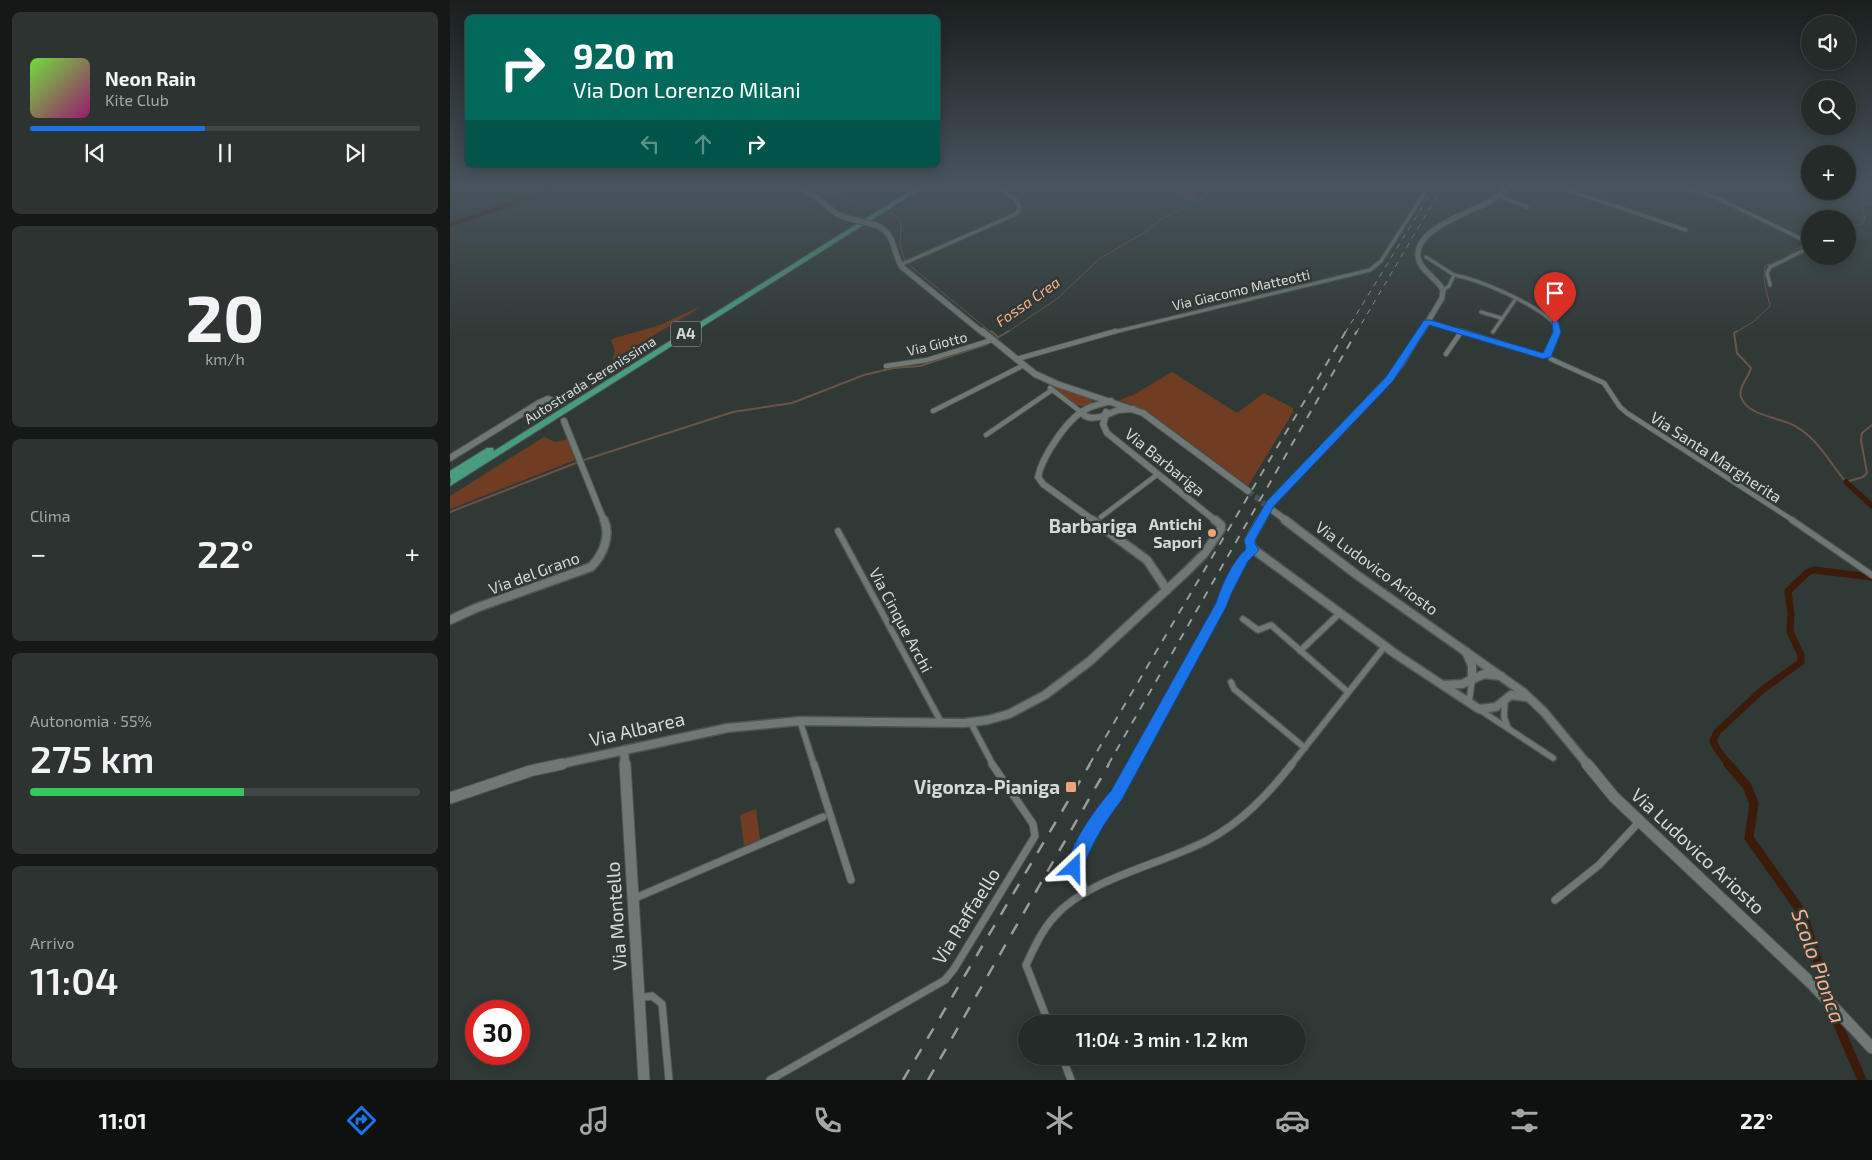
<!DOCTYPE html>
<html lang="it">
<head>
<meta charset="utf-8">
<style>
	body { margin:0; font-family:"Exo 2",sans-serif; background:#2c3330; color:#f1f3f6; height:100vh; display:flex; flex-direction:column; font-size:19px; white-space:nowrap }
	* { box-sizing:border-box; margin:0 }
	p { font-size:16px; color:#a3a7a8 }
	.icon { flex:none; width:28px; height:28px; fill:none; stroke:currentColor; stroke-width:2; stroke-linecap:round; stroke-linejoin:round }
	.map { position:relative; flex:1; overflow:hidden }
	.side { display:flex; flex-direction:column; gap:12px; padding:12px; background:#141816; width:450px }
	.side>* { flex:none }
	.hud { position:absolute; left:15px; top:15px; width:475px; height:152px; border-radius:8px; box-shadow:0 2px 12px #0003,0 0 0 1px #414745; background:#00695c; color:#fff; overflow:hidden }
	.buttons { position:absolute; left:1351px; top:15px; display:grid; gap:10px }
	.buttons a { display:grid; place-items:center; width:55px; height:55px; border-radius:50%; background:#242b28; box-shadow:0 2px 12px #0003,0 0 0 1px #414745; font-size:25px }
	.speed { position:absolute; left:15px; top:1000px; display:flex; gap:10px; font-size:25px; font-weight:700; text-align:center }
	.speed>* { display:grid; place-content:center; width:65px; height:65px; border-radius:50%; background:#242b28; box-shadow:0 2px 12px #0003,0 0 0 1px #414745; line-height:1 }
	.speed .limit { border:8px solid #d22; background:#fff; color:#111 }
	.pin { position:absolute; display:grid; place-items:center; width:42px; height:42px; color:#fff; margin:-51px -21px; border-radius:50% 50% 50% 0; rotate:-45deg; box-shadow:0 0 5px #0007 }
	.pin .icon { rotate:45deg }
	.me { position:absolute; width:55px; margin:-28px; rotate:23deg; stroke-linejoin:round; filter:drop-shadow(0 0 4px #0008) }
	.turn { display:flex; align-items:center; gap:18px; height:105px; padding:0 25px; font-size:22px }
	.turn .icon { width:65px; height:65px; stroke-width:2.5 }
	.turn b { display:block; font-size:35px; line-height:42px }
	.lanes { display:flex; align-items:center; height:48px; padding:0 25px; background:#0003; justify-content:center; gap:25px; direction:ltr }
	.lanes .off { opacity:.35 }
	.big { font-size:38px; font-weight:600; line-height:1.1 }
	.side .tile { flex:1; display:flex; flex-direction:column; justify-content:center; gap:8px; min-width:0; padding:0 18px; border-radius:8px; background:#2c3330 }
	.side .dial { align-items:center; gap:0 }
	.dial b { font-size:65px; line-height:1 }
	.song { display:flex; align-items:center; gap:15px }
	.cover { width:60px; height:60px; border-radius:8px; background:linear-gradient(135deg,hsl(100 70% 55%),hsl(320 70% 35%)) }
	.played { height:5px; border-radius:2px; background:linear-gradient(90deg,#1a73e8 45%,#414745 45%) }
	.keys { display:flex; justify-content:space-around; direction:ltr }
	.heat { display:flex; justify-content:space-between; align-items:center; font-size:28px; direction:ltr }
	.charge { height:8px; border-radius:4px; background:linear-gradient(90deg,#34c759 55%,#414745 0) }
	.trip { position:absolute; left:568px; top:1015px; width:288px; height:50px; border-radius:25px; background:#242b28; box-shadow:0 2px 12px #0003,0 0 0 1px #414745; font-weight:600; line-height:50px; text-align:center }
	.tabs { display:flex; height:80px; justify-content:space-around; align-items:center; background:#0e1110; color:#a3a7a8 }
	.tabs .icon { width:35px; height:35px }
	.tabs .on { color:#1a73e8 }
	.tabs b { font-size:22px; color:#f1f3f6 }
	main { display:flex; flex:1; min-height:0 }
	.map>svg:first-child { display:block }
	.green { fill:#703d22 }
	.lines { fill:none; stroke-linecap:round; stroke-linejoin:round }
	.stream-far1 { stroke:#6a5446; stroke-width:1 }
	.stream { stroke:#6a5446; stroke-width:2 }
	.canal-far3 { stroke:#3c1b08; stroke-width:4.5 }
	.canal-far2 { stroke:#3c1b08; stroke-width:5.5 }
	.canal-far1 { stroke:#3c1b08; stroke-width:7 }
	.canal { stroke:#3c1b08; stroke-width:9 }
	.secondary-tunnel { stroke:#49514e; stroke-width:6; stroke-dasharray:6 3; stroke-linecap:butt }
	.street-far3-casing { stroke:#4d5451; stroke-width:5 }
	.street-far2-casing { stroke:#4d5451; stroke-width:6 }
	.street-far1-casing { stroke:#4d5451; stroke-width:8 }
	.street-casing { stroke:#4d5451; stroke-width:9 }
	.secondary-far3-casing { stroke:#4d5451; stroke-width:7 }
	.secondary-far2-casing { stroke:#4d5451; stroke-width:8 }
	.secondary-far1-casing { stroke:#4d5451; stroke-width:11 }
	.secondary-casing { stroke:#4d5451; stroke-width:13 }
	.highway-casing { stroke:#4d5451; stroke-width:2 }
	.street-far3 { stroke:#6e7874; stroke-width:3 }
	.street-far2 { stroke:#6e7874; stroke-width:4.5 }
	.street-far1 { stroke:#6e7874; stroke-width:5.5 }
	.street { stroke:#6e7874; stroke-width:7 }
	.secondary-far3 { stroke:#6e7874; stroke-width:5 }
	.secondary-far2 { stroke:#6e7874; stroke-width:6 }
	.secondary-far1 { stroke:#6e7874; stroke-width:8 }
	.secondary { stroke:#6e7874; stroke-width:11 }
	.highway { fill:#489d81; fill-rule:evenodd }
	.rail-far2 { stroke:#969d9b; stroke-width:1; stroke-dasharray:5.5 5.5; stroke-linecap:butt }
	.rail-far1 { stroke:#969d9b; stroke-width:2; stroke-dasharray:8 8; stroke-linecap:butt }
	.rail { stroke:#969d9b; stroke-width:2.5; stroke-dasharray:12 12; stroke-linecap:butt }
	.secondary-bridge-far1-casing { stroke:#4d5451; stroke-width:7; stroke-linecap:butt }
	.secondary-bridge-casing { stroke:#4d5451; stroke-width:8; stroke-linecap:butt }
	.secondary-bridge-far1 { stroke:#6e7874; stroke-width:5 }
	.secondary-bridge { stroke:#6e7874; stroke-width:6 }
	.route { fill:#1a73e8; stroke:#114b97 }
	.poi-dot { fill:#f0a27a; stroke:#303936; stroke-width:2 }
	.labels { text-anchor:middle; stroke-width:5; stroke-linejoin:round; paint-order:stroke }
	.far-street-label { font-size:14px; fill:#d5dad8; stroke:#303936 }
	.far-water-label { font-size:15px; font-style:italic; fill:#fbaf88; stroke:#303936 }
	.shield { fill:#303936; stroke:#a4aaa7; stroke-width:1 }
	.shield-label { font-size:15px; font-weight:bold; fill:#d5dad8 }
	.street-label { font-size:16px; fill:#d5dad8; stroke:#303936 }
	.poi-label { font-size:16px; font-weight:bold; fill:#d5dad8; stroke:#303936; text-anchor:end }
	.quarter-label { font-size:19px; font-weight:bold; fill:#d5dad8; stroke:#303936 }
	.near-street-label { font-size:19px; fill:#d5dad8; stroke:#303936 }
	.near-poi-label { font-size:19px; font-weight:bold; fill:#d5dad8; stroke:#303936; text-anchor:end }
	.near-water-label { font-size:21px; font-style:italic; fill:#fbaf88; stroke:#303936 }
</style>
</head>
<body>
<main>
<section class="side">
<div class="tile">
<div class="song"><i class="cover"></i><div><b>Neon Rain</b><p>Kite Club</p></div></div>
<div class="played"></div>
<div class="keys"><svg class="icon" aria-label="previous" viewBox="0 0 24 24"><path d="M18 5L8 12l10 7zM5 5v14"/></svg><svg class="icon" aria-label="pause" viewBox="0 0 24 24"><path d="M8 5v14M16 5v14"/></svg><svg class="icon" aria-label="next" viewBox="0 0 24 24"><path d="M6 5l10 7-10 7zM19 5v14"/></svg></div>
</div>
<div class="tile dial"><b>20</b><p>km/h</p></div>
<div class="tile"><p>Clima</p>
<div class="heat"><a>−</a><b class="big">22°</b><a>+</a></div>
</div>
<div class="tile"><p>Autonomia · 55%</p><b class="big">275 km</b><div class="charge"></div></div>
<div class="tile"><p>Arrivo</p><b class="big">11:04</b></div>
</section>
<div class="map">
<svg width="1422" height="1080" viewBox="0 0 1422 1080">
	<rect width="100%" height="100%" fill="#303936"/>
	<g class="green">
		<path d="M 713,186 L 750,186 L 752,187 L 750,193 L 743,202 Z"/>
		<path d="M 249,307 L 243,312 L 162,360 L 165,351 L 161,340 L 165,338 L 210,325 Z"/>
		<path d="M 722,372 L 787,413 L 814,393 L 843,408 L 843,412 L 798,486 L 700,413 L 670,400 L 685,394 Z"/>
		<path d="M 603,386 L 641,398 L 643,404 C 629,413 611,397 603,386 Z"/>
		<path d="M 94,437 L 105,442 L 118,439 L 125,460 L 0,509 L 0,496 Z"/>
		<path d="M 306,809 L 310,839 L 294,846 L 290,815 Z"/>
	</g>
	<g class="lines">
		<g class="stream-far1">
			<path d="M 360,186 L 418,207"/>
			<path d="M 440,213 L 446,216 L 451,222 L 450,245 L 455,261"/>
			<path d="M 1398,228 L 1411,224 L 1415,219 L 1411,206 L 1412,202 L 1422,204"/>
			<path d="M 458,264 L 542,333"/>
			<path d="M 556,333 L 608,298 L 649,259 L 697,231 L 710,220 L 724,212 L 740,207 L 758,193 L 760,186"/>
			<path d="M 1285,333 L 1303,322 L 1320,306 L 1314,280 L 1315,266 L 1337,257 L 1346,249 L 1360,244"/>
		</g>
		<g class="stream">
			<path d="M 541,331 L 548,337"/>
			<path d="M 1287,331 L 1284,333 L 1287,353 L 1301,368 C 1299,377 1288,387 1291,397 C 1297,415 1326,417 1341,424 C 1367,436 1378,461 1396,482 L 1413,477 L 1417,473 L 1411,440 L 1412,433 L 1422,425"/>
			<path d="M 547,338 L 559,331"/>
			<path d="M 134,460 L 283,412 L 342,403 L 414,375 L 443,368 L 470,366 L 538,344"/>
			<path d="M 0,512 L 126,463"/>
		</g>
		<path class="canal-far3" d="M 0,225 L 114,186"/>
		<path class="canal-far2" d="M 1396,482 L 1422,506"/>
		<path class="canal-far1" d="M 1279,765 L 1267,749 L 1263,741 L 1267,732 L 1312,690 L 1351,662 L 1351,655 L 1340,632 L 1341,614 L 1338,591 L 1358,572 L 1364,570 L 1422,577"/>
		<path class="canal" d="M 1278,764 L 1297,786 L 1304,803 L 1299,838 L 1353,914 L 1386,1020 L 1412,1080"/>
		<g class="secondary-tunnel">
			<path d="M 105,402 L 114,421"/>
			<path d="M 798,491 L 822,510"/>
		</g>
		<g class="street-far3-casing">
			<g id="street-far3">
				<path d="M 1106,186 L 1236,230"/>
				<path d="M 1231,186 L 1267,198 L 1360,243"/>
				<path d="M 355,188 L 351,190 L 359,195"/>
				<path d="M 1049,196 L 1077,207"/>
				<path d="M 976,257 L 1004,275"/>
				<path d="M 450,265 L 566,214 L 570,208 L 565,199 L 545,186"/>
				<path d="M 1004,275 C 1031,280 1080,302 1101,320 C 1104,322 1105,326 1107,330 L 1106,333"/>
				<path d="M 1320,285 L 1317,273 L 1320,267 C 1334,261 1346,253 1360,248"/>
				<path d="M 993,290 L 999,286 L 1004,275"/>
				<path d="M 1031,312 L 1051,318"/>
				<path d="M 977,321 L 1015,333"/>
				<path d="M 1043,332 L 1065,300"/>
				<path d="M 660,333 L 920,270 L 931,261 L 979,186"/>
			</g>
		</g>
		<g class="street-far2-casing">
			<g id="street-far2">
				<path d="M 1011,331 L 1093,356"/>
				<path d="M 996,354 L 1011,332"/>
				<path d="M 1098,355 L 1107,331"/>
				<path d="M 567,359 L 666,331"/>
				<path d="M 1101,359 L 1154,383 L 1170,407 L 1177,413 L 1344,521"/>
				<path d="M 436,366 L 477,360 L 542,340"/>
				<path d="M 600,388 L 631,412"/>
				<path d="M 483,411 L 574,365"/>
				<path d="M 536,435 L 602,390"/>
				<path d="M 651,517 L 708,474"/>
			</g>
		</g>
		<g class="street-far1-casing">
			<g id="street-far1">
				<path d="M 1342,520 L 1422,575"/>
				<path d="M 388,531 L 491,722"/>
				<path d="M 793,619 L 808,630 L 821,625 L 898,692"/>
				<path d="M 850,651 L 890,613"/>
				<path d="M 781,682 L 784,689 L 855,748"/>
				<path d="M 1055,700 L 1054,717 L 1058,728"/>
				<path d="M 1019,703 L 1022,680"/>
				<path d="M 1030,710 L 1103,758"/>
				<path d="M 350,721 L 364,765"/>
				<path d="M 523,722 L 523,727 L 543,765"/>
				<path d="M 683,765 C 712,712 744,659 771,605 C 781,585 786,564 803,549"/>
				<path d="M 841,765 L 935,646"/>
			</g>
		</g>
		<g class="street-casing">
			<g id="street">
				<path d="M 364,764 L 401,880"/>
				<path d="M 636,892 L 625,868 L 625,861 L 652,812 L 666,796 L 684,764"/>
				<path d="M 183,899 L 373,817"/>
				<path d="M 1105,900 L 1149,865 L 1190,821"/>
				<path d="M 189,998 L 202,996 L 212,1004 L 219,1080"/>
				<path d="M 599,1024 L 576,965 C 584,948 592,930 605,916 C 639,878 713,864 758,840 C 792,822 818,794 842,764"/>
				<path d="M 612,1056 L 621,1080"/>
				<path d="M 320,1080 L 495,980 L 504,969 L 585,836 L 583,824 L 542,764"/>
			</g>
		</g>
		<g class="secondary-far3-casing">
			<g id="secondary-far3">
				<path d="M 352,186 L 387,214 L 397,218"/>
				<path d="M 426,225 C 447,235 441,250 452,267 L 533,333"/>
				<path d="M 971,333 L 992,298 L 993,290 C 987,278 969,270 968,256 C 965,228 1023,212 1042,200 C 1048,196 1054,191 1060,186"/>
			</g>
		</g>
		<g class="secondary-far2-casing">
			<g id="secondary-far2">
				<path d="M 532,331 L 585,374 L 607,384 L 693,413 L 798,491"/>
				<path d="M 683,409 L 668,410 L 656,415 L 653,424 L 657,433 L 766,521"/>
				<path d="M 631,412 C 637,420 645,418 654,416 L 656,412"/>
				<path d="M 114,421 L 154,521"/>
				<path d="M 0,458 L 89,403 L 98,399 L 105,402"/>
				<path d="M 821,503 L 939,379 L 951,364 L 971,331"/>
				<path d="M 822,510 L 837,521"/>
				<path d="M 644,521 L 593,484 L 588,477 C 592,457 617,419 635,410 C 643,405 652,404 661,401"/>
				<path d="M 811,521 L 817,510"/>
			</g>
		</g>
		<g class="secondary-far1-casing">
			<g id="secondary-far1">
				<path d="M 642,520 L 697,560 L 717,590"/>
				<path d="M 811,520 C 806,529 796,540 803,549 L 947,655 L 1029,709 L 1046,707 L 1061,695 L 1076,697"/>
				<path d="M 835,520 L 907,575 L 1073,692 L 1094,712 L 1138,765"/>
				<path d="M 0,620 L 26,608 L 141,567 C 153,555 161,536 154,520"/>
				<path d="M 1016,652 L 1022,665 L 1022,679"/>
				<path d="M 993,685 L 1012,684 L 1034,674 L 1051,676"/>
				<path d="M 174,750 L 175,765"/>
				<path d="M 106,765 L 277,728 L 350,721 L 514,723 L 538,720 L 559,714 L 595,695 L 640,661 L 737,571 L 754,554 L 771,529 L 771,525 L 765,520"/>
			</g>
		</g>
		<g class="secondary-casing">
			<g id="secondary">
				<path d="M 175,764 L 194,1080"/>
				<path d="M 1137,764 L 1164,797 L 1363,985 L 1422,1048"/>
				<path d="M 0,798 L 80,771 L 112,764"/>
			</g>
		</g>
		<g class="highway-casing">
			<path id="highway" d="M 468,186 L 475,186 L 0,486 L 1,478 L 0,478 L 0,471 L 37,448 L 43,448 L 44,451 Z"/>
		</g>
		<use href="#street-far3" class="street-far3"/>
		<use href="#street-far2" class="street-far2"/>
		<use href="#street-far1" class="street-far1"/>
		<use href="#street" class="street"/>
		<use href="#secondary-far3" class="secondary-far3"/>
		<use href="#secondary-far2" class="secondary-far2"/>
		<use href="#secondary-far1" class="secondary-far1"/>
		<use href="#secondary" class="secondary"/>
		<use href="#highway" class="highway"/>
		<g class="rail-far2">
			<path d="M 895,333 L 985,186"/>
			<path d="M 906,333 L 993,186"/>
		</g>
		<g class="rail-far1">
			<path d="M 639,765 L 896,331"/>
			<path d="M 658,765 L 907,331"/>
		</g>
		<g class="rail">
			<path d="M 453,1080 L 640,764"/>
			<path d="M 478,1080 L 659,764"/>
		</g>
		<g class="secondary-bridge-far1-casing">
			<path id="secondary-bridge-far1" d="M 397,218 L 426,225"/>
		</g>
		<g class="secondary-bridge-casing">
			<path id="secondary-bridge" d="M 817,510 L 821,503"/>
		</g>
		<use href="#secondary-bridge-far1" class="secondary-bridge-far1"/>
		<use href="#secondary-bridge" class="secondary-bridge"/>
	</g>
	<linearGradient id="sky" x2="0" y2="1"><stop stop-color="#1a1f1e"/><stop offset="0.55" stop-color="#48545d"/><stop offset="1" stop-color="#48545d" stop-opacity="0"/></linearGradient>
	<rect width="1422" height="337" fill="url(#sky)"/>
	<path class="route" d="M 974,320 L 980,320 L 1093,353 L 1103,332 L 1102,321 L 1108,321 L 1111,332 L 1101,357 L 1093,359 L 979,325 L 943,381 L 824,506 L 805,540 L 805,544 L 809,550 L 798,561 L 782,592 L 776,607 L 671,801 C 653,823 641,847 630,873 L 624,875 L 619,873 C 611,855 648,805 661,791 L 766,603 C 772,584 782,562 796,549 L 794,540 L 817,501 L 936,377 Z"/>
	<g class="poi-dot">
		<circle cx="762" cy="533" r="5"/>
		<rect x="615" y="781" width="12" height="12" rx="2.5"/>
	</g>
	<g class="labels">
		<g class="far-street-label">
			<text transform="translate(791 290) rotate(-13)" y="5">Via Giacomo Matteotti</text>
			<text transform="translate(487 344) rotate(-14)" y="5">Via Giotto</text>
			<text transform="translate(140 380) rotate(-32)" y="5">Autostrada Serenissima</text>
		</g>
		<g class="far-water-label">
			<text transform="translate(578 302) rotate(-35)" y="5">Fossa Crea</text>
		</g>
		<rect class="shield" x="221" y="321.5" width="30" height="25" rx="4"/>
		<g class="shield-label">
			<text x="236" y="339">A4</text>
		</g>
		<g class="street-label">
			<text transform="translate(1266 457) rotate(33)" y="6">Via Santa Margherita</text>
			<text transform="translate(715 462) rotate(39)" y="6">Via Barbariga</text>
			<text transform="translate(927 568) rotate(36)" y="6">Via Ludovico Ariosto</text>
			<text transform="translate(84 573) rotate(-20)" y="6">Via del Grano</text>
			<text transform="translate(451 620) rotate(62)" y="6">Via Cinque Archi</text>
		</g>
		<g class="poi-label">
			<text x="752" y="530">Antichi<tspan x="752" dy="18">Sapori</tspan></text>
		</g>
		<g class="quarter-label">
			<text x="643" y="533">Barbariga</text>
		</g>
		<g class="near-street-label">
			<text transform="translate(187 729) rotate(-13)" y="7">Via Albarea</text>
			<text transform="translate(1248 851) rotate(43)" y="7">Via Ludovico Ariosto</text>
			<text transform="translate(166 916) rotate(-94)" y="7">Via Montello</text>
			<text transform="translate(516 916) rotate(-58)" y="7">Via Raffaello</text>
		</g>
		<g class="near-poi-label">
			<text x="610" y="794">Vigonza-Pianiga</text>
		</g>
		<g class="near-water-label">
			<text transform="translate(1368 966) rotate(70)" y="7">Scolo Pionca</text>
		</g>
	</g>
</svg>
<div class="buttons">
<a><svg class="icon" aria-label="sound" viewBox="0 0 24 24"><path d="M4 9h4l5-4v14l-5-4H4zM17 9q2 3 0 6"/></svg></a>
<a><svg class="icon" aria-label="search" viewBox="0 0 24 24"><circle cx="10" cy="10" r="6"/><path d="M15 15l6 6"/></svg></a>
<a>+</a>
<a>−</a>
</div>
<div class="speed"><div class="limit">30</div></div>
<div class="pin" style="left:1105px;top:323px;background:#d93025"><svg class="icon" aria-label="arrive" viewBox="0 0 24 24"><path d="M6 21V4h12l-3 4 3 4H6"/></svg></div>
<svg class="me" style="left:624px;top:868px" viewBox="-20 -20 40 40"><path d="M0-17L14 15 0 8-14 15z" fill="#1a73e8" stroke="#fff" stroke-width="4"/></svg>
<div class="trip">11:04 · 3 min · 1.2 km</div>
<div class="hud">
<div class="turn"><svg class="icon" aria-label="right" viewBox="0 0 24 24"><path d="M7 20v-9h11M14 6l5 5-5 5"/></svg><div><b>920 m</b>Via Don Lorenzo Milani</div></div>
<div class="lanes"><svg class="icon off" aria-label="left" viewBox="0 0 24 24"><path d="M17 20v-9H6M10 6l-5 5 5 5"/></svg><svg class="icon off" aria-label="ahead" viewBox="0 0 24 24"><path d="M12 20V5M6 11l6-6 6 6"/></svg><svg class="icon" aria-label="right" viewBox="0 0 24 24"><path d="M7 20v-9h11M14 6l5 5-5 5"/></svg></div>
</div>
</div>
</main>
<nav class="tabs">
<b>11:01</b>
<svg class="icon on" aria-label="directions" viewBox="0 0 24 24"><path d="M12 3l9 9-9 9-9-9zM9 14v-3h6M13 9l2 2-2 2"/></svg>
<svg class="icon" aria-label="music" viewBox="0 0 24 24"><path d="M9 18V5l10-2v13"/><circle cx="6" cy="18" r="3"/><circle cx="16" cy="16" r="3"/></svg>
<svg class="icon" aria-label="phone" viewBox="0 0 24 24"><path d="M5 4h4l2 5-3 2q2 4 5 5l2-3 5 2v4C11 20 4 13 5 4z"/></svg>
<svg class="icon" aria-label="climate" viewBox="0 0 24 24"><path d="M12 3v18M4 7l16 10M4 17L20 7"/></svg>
<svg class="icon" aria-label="car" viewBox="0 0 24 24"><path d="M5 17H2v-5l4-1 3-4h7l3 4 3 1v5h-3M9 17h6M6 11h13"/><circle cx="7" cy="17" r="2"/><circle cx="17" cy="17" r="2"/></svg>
<svg class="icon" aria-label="filters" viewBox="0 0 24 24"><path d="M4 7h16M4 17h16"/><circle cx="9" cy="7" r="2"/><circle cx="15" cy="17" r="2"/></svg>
<b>22°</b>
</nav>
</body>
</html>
